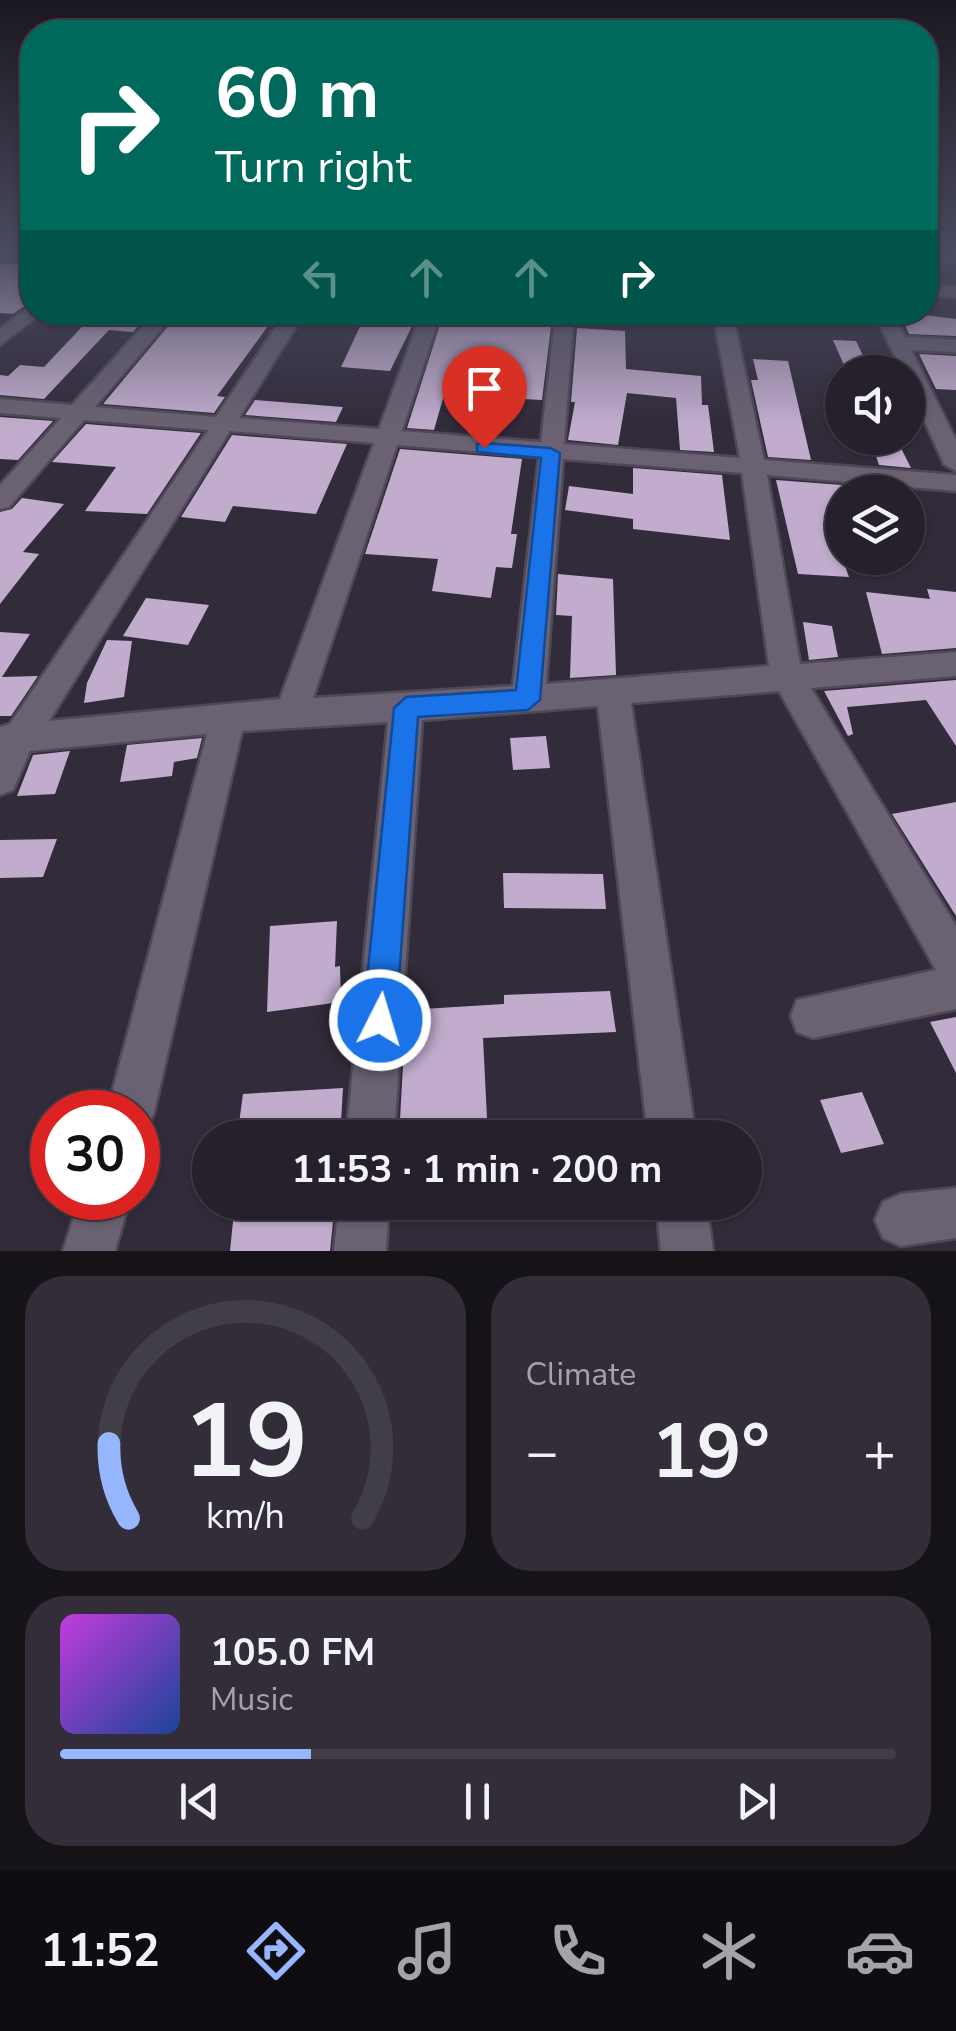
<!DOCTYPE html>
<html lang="en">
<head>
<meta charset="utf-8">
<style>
	body { margin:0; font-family:"Nunito Sans",sans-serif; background:#322d38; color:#f1f3f6; height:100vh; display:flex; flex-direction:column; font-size:38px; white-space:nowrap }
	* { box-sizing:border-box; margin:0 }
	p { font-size:32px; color:#a4a3a9 }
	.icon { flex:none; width:55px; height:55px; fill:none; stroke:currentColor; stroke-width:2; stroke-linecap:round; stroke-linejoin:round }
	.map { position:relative; height:1251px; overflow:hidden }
	.drawer { display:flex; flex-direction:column; gap:25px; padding:25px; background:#151218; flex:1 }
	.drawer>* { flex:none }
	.banner { position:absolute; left:20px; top:20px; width:918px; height:305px; border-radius:40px; box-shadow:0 2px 8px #0004,0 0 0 2px #423e48; background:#00695c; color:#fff; overflow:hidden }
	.controls { position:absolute; left:825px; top:355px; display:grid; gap:20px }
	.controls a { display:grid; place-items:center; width:100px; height:100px; border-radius:50%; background:#26202c; box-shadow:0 2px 8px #0004,0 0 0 2px #423e48; font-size:50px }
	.speed { position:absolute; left:30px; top:1090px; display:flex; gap:20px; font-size:50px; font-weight:700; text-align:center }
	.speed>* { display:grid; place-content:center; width:130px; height:130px; border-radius:50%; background:#26202c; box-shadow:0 2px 8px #0004,0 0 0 2px #423e48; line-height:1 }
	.speed .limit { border:15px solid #d22; background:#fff; color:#111 }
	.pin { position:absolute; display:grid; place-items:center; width:85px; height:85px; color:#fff; margin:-102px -42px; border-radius:50% 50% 50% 0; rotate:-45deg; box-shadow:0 0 10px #0007 }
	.pin .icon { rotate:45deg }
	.me { position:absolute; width:110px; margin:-55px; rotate:5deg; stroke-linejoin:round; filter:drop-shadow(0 0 8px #0008) }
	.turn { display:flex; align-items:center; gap:35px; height:210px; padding:0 30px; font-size:45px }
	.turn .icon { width:130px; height:130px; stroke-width:2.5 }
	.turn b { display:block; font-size:70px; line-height:85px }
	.lanes { display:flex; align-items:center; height:95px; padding:0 30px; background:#0003; justify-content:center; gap:50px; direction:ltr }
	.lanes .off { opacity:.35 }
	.big { font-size:75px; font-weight:700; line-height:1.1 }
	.drawer .card { flex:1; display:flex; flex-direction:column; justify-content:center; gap:15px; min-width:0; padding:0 35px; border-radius:40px; background:#322d38 }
	.drawer .dial { align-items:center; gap:0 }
	.dial svg { height:260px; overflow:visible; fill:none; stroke:#423e48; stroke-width:7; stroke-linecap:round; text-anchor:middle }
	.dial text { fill:#f1f3f6; stroke:none }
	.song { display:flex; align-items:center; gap:30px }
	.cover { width:120px; height:120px; border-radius:15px; background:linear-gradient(135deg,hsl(290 70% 55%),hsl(220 70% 35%)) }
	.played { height:10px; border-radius:5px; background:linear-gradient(90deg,#96b6fd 30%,#423e48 30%) }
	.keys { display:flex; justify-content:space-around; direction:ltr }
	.heat { display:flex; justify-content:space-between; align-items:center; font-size:55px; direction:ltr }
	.drawer .tiles { flex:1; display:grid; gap:25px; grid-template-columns:1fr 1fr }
	.card:last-child { grid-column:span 2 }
	.trip { position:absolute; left:192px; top:1120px; width:570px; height:100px; border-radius:50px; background:#26202c; box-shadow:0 2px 8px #0004,0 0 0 2px #423e48; font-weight:700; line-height:100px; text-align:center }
	.menu { display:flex; height:160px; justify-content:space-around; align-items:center; background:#0f0d12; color:#a4a3a9 }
	.menu .icon { width:70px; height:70px }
	.menu .current { color:#96b6fd }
	.menu b { font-size:45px; color:#f1f3f6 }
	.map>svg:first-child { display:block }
	.building { fill:#c1accd }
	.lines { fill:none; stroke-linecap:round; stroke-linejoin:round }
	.minor-casing { stroke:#4f4856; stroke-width:5 }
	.minor { fill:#6a6273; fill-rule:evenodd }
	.route { fill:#1a73e8; stroke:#114b97; stroke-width:2.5 }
</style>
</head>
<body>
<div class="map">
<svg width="956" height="1251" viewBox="0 0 956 1251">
	<rect width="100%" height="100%" fill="#322b3a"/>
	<g class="building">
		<path d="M 32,263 L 32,301 L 13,314 L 0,313 L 0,264 Z"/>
		<path d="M 96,312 L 150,312 L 133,332 L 109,330 L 44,399 L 0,395 L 0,375 L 8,376 L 20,365 L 44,367 Z"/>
		<path d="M 180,312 L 221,312 L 212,322 L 268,326 L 217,396 L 225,397 L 214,413 L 103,404 Z"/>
		<path d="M 444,312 L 545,312 L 542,326 L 551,326 L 542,400 L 485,397 L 489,378 L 450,374 L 434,430 L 407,428 Z"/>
		<path d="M 899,312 L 956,319 L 956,336 L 909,334 Z"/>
		<path d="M 365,316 L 415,320 L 390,371 L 341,367 Z"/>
		<path d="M 577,328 L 625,331 L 626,369 L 701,376 L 702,405 L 708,405 L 714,452 L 680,450 L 676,398 L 627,393 L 618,445 L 568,440 L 575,402 L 571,402 Z"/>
		<path d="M 833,340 L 856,341 L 871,372 L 847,372 Z"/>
		<path d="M 919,354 L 956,356 L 956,390 L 936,389 Z"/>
		<path d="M 753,359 L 788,361 L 811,460 L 768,457 L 751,380 L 758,380 Z"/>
		<path d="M 255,400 L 343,407 L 336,422 L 245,415 Z"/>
		<path d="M 0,417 L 53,421 L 18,460 L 0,459 Z"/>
		<path d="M 86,424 L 201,433 L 147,514 L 85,511 L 116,467 L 52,462 Z"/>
		<path d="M 232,435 L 347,444 L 316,514 L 233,506 L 225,522 L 181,517 Z"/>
		<path d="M 870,438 L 896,438 L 911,468 L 879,465 Z"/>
		<path d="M 400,449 L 522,459 L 511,534 L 517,534 L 512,568 L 496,567 L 491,598 L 432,591 L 438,559 L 365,554 Z"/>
		<path d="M 633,468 L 722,475 L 730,540 L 633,529 L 633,519 L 565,510 L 569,486 L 633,494 Z"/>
		<path d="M 776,480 L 842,485 L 842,558 L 849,577 L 798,574 Z"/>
		<path d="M 22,498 L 64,504 L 23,552 L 39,554 L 0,604 L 0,512 L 12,509 Z"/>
		<path d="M 558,574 L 613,579 L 616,675 L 570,678 L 572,616 L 556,615 Z"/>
		<path d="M 927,589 L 956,592 L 956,648 L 882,654 L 866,592 L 930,599 Z"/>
		<path d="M 146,598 L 209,605 L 188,645 L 123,636 Z"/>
		<path d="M 803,622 L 832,626 L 838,657 L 809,660 Z"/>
		<path d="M 0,632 L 30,634 L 2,677 L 38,676 L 11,716 L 0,716 Z"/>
		<path d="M 107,640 L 132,641 L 124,697 L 84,703 L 87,683 Z"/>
		<path d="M 956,680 L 956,746 L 926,700 L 847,707 L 853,734 L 848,736 L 824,691 Z"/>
		<path d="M 546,736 L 550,768 L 513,770 L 510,738 Z"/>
		<path d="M 202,738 L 197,758 L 174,762 L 172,776 L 120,782 L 127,745 Z"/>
		<path d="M 70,751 L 55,794 L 17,796 L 33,755 Z"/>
		<path d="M 956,802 L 956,916 L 892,814 Z"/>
		<path d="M 57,839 L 43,877 L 0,878 L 0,840 Z"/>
		<path d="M 503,873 L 603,874 L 606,909 L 504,908 Z"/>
		<path d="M 337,921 L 335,967 L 340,966 L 341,1002 L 267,1012 L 270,926 Z"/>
		<path d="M 610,991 L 616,1032 L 483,1038 L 488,1138 L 399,1138 L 406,1010 L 504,1004 L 504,995 Z"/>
		<path d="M 956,1017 L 956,1073 L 930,1022 Z"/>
		<path d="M 343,1088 L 340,1138 L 237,1138 L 243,1094 Z"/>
		<path d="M 862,1092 L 884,1144 L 841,1153 L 820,1100 Z"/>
		<path d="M 235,1202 L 335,1202 L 330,1251 L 230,1251 Z"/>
	</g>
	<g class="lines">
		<g class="minor-casing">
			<g id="minor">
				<path d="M 0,250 L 32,250 L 32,259 L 0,260 Z"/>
				<path d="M 925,250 L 956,251 L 956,261 L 925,260 Z"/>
				<path d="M 925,285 L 956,287 L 956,297 L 925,295 Z"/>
				<path d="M 32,305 L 32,312 L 39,315 L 0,345 L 0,329 Z"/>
				<path d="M 156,312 L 176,312 L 95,407 L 216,417 L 286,312 L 305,312 L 239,418 L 379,429 L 422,312 L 441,312 L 402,431 L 541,442 L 556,312 L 574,312 L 564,444 L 740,458 L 713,312 L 732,312 L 764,460 L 956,475 L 956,491 L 767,475 L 800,664 L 956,652 L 956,676 L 811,688 L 956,926 L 956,1009 L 813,1038 L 797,1032 L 791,1016 L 797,1000 L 936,970 L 779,691 L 631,703 L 696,1138 L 648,1138 L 598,706 L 422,720 L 394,1138 L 346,1138 L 388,722 L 242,731 L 154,1112 L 147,1129 L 138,1133 L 138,1112 L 107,1112 L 207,734 L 30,751 L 13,790 L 0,795 L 0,727 L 10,724 L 208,430 L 84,420 L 9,507 L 0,509 L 0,485 L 61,418 L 0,413 L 0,399 L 72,405 ZM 230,431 L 374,443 L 280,699 L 49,721 ZM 397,445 L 539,457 L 513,686 L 313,698 ZM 563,459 L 742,473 L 769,666 L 546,684 Z"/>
				<path d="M 874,312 L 893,312 L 905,337 L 956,340 L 956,352 L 911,350 L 956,440 L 956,471 L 944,464 L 908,385 L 908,372 L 902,372 Z"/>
				<path d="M 956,1188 L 956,1238 L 901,1246 L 883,1238 L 875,1220 L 883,1202 L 901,1194 Z"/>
				<path d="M 80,1198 L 130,1198 L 115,1251 L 63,1251 Z"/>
				<path d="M 339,1202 L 389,1202 L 386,1251 L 334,1251 Z"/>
				<path d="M 656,1202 L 706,1202 L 713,1251 L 661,1251 Z"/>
			</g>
		</g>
		<use href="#minor" class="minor"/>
	</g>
	<linearGradient id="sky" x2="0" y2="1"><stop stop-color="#1c1820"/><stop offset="0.59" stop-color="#494a60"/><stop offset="1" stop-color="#494a60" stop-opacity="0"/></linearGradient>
	<rect width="956" height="425" fill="url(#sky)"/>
	<path class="route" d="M 484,443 L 550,448 L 560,453 L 540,700 L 528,710 L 418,717 L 396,1020 L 392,1032 L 380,1037 L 368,1032 L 363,1020 L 394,708 L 406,697 L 516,690 L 541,458 L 477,452 L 477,444 Z"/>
</svg>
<div class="controls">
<a><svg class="icon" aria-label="sound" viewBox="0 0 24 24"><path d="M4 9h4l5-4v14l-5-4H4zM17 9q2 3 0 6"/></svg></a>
<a><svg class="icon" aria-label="layers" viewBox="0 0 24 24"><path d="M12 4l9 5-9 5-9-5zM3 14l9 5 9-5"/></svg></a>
</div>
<div class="speed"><div class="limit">30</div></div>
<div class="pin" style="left:484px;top:448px;background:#d93025"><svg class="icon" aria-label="arrive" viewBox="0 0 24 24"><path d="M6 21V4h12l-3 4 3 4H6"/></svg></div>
<svg class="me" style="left:380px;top:1020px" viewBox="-20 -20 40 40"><circle r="17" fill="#1a73e8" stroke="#fff" stroke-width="3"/><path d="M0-11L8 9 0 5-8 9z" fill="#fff"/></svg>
<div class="trip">11:53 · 1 min · 200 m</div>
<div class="banner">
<div class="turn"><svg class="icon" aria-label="right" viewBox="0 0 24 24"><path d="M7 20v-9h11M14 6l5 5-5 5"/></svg><div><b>60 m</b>Turn right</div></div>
<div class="lanes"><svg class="icon off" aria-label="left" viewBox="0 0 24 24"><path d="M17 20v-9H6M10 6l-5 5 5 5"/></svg><svg class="icon off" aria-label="ahead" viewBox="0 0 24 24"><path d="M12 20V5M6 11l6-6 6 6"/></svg><svg class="icon off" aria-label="ahead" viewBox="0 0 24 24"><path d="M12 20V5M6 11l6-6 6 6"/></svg><svg class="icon" aria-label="right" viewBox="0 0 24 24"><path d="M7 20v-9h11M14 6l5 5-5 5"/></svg></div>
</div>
</div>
<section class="drawer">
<div class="tiles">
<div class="card dial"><svg viewBox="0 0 100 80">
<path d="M14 69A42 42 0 1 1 86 69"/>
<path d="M14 69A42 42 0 0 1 8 46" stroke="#96b6fd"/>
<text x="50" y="56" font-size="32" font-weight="700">19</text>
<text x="50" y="72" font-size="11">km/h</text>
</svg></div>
<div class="card"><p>Climate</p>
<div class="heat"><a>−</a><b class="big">19°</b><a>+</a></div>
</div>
<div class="card">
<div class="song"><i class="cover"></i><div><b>105.0 FM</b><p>Music</p></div></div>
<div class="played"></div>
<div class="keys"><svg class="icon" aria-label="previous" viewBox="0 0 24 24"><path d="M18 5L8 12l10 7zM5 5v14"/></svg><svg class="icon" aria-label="pause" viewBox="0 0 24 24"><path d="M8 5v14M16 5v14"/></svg><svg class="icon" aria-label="next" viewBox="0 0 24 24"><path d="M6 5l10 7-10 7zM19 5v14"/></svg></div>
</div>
</div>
</section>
<nav class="menu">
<b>11:52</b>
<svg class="icon current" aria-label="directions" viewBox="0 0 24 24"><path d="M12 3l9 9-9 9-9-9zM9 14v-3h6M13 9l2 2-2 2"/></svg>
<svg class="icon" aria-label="music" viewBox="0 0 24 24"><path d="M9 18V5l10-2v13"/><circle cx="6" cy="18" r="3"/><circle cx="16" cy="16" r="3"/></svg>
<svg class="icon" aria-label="phone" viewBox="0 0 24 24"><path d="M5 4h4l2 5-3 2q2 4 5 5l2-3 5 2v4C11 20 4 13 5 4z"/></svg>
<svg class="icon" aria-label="climate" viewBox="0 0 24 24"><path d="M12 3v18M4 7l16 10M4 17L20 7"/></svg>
<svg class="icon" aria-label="car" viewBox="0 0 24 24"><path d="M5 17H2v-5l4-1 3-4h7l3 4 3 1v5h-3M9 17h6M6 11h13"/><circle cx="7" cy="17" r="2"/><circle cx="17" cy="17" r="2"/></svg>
</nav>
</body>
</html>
